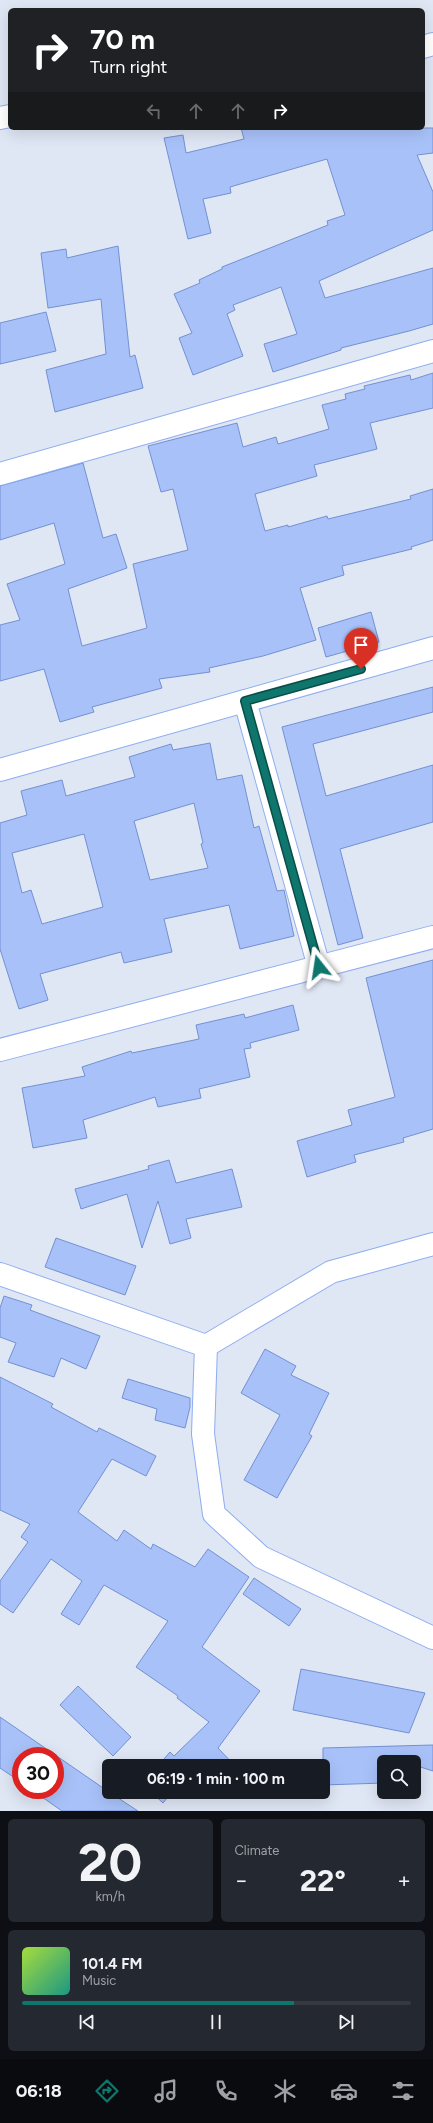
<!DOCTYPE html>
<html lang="en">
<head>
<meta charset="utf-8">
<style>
	body { margin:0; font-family:Figtree,sans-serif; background:#242831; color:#f1f3f6; height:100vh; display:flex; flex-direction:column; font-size:15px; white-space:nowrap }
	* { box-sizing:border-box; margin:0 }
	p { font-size:13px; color:#9ea1a6 }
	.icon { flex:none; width:22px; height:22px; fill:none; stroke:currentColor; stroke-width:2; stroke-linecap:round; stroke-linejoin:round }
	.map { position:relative; height:1811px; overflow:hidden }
	.details { display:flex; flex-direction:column; gap:8px; padding:8px; background:#0d0f14; flex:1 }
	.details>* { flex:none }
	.guide { position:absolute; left:8px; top:8px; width:417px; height:122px; border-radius:6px; box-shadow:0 4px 16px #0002; background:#202124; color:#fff; overflow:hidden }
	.fabs { position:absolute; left:377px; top:1755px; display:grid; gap:8px }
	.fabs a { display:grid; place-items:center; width:44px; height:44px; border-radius:6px; background:#171b24; box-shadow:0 4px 16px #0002; font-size:20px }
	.speed { position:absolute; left:12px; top:1747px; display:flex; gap:8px; font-size:20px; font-weight:700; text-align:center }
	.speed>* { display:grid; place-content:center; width:52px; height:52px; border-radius:50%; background:#171b24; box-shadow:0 4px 16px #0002; line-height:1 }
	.speed .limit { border:6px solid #d22; background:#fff; color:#111 }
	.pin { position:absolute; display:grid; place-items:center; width:34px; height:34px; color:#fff; margin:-41px -17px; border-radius:50% 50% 50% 0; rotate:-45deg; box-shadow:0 0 4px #0007 }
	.pin .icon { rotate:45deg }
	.me { position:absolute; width:44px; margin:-22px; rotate:345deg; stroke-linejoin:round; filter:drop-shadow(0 0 3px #0008) }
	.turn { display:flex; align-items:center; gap:14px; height:84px; padding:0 16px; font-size:18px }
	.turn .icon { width:52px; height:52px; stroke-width:2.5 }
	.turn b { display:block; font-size:28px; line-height:34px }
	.lanes { display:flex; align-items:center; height:38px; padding:0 16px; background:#0003; justify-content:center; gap:20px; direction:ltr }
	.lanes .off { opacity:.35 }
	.big { font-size:30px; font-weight:700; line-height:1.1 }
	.details .tile { flex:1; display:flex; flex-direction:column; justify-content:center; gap:6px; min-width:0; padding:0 14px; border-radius:6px; background:#242831 }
	.details .dial { align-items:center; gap:0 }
	.dial b { font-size:52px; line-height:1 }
	.song { display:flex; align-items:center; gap:12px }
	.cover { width:48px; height:48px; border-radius:6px; background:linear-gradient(135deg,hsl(80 70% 55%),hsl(170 70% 35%)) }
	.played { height:4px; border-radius:2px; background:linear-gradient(90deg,#0f766e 70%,#363941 70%) }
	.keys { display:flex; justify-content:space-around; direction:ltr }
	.heat { display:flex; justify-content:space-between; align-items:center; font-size:22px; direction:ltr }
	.details .tiles { flex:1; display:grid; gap:8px; grid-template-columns:1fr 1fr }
	.tile:last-child { grid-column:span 2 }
	.trip { position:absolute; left:102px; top:1759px; width:228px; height:40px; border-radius:6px; background:#171b24; box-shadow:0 4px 16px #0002; font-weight:700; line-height:40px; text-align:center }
	.tabs { display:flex; height:64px; justify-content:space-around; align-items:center; background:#090b0e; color:#9ea1a6 }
	.tabs .icon { width:28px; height:28px }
	.tabs .on { color:#0f766e }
	.tabs b { font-size:18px; color:#f1f3f6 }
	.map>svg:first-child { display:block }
	.building { fill:#a8c2f9; stroke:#7390d2; fill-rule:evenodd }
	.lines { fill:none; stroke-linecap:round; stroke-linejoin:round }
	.minor-casing { stroke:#8eadf1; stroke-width:24 }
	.minor { stroke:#fff; stroke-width:22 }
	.route-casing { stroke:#0a4d48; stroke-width:10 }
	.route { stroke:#0f766e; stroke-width:7 }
</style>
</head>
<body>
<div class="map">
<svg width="433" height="1811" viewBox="0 0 433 1811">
	<rect width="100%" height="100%" fill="#dfe6f4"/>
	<g class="building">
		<path d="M 241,128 L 433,128 L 433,153 L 417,155 L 433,192 L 433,230 L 319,281 L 325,298 L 433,268 L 433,324 L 409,331 L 341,348 L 341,350 L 273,372 L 264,344 L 297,334 L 281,287 L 233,305 L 235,310 L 227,314 L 243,356 L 193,375 L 179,338 L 192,333 L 174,294 L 200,283 L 199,280 L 222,269 L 222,267 L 328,225 L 327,221 L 345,215 L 327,159 L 230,187 L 231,193 L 203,199 L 211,233 L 188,239 L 164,138 L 183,135 L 186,153 L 244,139 Z"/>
		<path d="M 118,246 L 130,357 L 135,355 L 143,388 L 55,412 L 46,370 L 106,354 L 101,299 L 48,308 L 41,253 L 66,249 L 67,258 Z"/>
		<path d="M 46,312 L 56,351 L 0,364 L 0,323 Z"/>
		<path d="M 433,373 L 433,408 L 370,423 L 377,449 L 314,465 L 317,476 L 255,494 L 265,531 L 288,525 L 288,527 L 327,516 L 328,519 L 411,499 L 410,496 L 433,489 L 433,540 L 411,547 L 412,549 L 342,566 L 344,575 L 300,588 L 316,640 L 263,656 L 209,668 L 210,672 L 159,679 L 162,688 L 92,707 L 94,712 L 60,722 L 44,669 L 0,681 L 0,625 L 20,620 L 7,584 L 65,564 L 54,523 L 0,540 L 0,486 L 83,463 L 103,538 L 116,534 L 127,568 L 68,589 L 82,646 L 147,628 L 133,564 L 188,550 L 173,489 L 161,492 L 148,446 L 237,423 L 243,447 L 276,437 L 278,444 L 329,429 L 322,405 L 346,399 L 345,394 L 365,389 L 364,386 L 410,375 L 411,380 Z"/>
		<path d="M 371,612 L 379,642 L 326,657 L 318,628 Z"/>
		<path d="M 433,687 L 433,712 L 313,744 L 326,796 L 433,765 L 433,822 L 340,849 L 363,938 L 338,945 L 282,727 Z"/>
		<path d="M 210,743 L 217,780 L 242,775 L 254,828 L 259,826 L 277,891 L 284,890 L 294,936 L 240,949 L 229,905 L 164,919 L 172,952 L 124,963 L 121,952 L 40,974 L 48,1000 L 19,1009 L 0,949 L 0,823 L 27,815 L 21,791 L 62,780 L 66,796 L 135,777 L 129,757 L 171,744 L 173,750 ZM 194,803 L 203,843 L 201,844 L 208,868 L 150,880 L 134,821 ZM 84,834 L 103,907 L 42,924 L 31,890 L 22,893 L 12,853 Z"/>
		<path d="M 433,960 L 433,1129 L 403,1138 L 404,1142 L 354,1155 L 356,1162 L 307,1177 L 297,1141 L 352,1125 L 348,1110 L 395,1097 L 366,978 Z"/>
		<path d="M 293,1005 L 299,1030 L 250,1043 L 251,1048 L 244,1049 L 250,1077 L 199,1089 L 201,1098 L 158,1107 L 155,1097 L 83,1120 L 87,1138 L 33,1148 L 22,1088 L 85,1076 L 82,1067 L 131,1051 L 132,1053 L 199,1039 L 196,1025 L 244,1014 L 245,1018 Z"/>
		<path d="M 169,1160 L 176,1183 L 232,1169 L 242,1207 L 186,1219 L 191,1238 L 170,1244 L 158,1201 L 142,1248 L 127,1194 L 81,1209 L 75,1189 L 149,1169 L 148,1166 Z"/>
		<path d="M 56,1238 L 136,1266 L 125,1295 L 45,1267 Z"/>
		<path d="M 4,1296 L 32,1305 L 30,1310 L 100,1336 L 86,1369 L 61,1358 L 54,1377 L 8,1362 L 16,1343 L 0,1337 L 0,1308 Z"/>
		<path d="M 265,1349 L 296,1366 L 291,1375 L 329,1393 L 309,1434 L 312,1436 L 277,1498 L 244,1480 L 280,1415 L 241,1393 Z"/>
		<path d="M 0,1377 L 53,1404 L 51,1407 L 97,1432 L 99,1428 L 156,1456 L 146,1476 L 112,1459 L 78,1512 L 117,1541 L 124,1530 L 151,1549 L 153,1544 L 195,1567 L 208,1549 L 249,1577 L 202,1647 L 260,1691 L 218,1748 L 235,1766 L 158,1766 L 170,1752 L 174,1756 L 209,1722 L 177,1698 L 178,1696 L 136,1667 L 168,1621 L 104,1585 L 79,1625 L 61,1614 L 82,1581 L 51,1559 L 13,1613 L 0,1604 L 0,1581 L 28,1542 L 21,1537 L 30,1524 L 0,1510 Z"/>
		<path d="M 128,1379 L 190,1398 L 190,1407 L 185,1428 L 155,1420 L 157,1409 L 122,1398 Z"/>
		<path d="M 254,1578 L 301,1609 L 289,1626 L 243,1594 Z"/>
		<path d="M 301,1669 L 425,1693 L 409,1733 L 293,1710 Z"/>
		<path d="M 78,1686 L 131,1737 L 113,1756 L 60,1705 Z"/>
		<path d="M 0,1717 L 109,1792 L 138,1811 L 62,1811 L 32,1790 L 55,1790 L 55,1756 L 21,1756 L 21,1782 L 0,1768 Z"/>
		<path d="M 433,1745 L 433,1771 L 414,1765 L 414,1762 L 405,1762 L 384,1755 L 384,1783 L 323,1785 L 323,1748 Z"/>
		<path d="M 151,1792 L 172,1792 L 163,1803 Z"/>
	</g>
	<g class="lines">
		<g class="minor-casing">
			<g id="minor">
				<path d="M 423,47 L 433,44"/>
				<path d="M 0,118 L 10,116"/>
				<path d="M 0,474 L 433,351"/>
				<path d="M 245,701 L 319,967"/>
				<path d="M 0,770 L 433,648"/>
				<path d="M 0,1050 L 433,937"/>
				<path d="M 0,1274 L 206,1346 L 331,1272 L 433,1244"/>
				<path d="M 206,1346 L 203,1434 L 214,1514 L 261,1557 L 433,1638"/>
			</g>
		</g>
		<use href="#minor" class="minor"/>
	</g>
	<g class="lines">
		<g class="route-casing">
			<path id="route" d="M 319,967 L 245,701 L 361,669"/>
		</g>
		<use href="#route" class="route"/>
	</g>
</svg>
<div class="fabs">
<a><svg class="icon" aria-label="search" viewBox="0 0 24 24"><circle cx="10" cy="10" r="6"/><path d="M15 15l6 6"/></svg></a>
</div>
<div class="speed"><div class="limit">30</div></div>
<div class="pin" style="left:361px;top:669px;background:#d93025"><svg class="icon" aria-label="arrive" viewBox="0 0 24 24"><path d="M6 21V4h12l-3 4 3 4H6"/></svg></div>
<svg class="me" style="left:319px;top:967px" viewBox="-20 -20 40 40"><path d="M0-17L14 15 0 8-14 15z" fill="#0f766e" stroke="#fff" stroke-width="4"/></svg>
<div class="trip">06:19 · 1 min · 100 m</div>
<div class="guide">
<div class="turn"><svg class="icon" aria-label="right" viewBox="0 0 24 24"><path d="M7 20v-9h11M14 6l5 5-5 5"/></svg><div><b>70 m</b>Turn right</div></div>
<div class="lanes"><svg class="icon off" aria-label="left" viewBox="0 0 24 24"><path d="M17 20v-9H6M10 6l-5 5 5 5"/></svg><svg class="icon off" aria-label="ahead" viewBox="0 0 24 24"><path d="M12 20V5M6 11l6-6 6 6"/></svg><svg class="icon off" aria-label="ahead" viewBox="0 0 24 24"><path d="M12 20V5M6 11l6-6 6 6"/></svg><svg class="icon" aria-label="right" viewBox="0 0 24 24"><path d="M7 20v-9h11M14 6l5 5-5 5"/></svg></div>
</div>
</div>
<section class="details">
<div class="tiles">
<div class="tile dial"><b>20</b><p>km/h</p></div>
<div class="tile"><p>Climate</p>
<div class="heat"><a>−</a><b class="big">22°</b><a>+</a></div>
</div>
<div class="tile">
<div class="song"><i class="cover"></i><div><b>101.4 FM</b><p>Music</p></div></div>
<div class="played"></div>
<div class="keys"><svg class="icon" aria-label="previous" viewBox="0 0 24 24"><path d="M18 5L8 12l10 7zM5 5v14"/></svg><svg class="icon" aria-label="pause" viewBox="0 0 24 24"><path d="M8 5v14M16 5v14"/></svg><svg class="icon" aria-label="next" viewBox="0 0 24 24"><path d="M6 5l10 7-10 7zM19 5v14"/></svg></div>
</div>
</div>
</section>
<nav class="tabs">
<b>06:18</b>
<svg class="icon on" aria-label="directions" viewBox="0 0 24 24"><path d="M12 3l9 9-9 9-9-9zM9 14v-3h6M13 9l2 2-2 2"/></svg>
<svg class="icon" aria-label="music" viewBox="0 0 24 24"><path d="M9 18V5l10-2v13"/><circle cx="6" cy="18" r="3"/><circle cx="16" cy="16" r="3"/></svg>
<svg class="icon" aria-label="phone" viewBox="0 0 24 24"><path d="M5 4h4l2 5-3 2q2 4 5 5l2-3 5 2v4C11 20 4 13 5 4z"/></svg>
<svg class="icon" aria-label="climate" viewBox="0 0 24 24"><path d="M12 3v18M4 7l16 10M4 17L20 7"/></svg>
<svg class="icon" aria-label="car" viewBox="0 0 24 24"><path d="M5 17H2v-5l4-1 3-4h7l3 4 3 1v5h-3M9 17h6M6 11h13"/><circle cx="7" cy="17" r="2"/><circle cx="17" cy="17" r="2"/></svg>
<svg class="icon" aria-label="filters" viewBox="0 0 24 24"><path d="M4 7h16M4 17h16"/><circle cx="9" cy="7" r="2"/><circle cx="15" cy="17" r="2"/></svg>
</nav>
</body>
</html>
